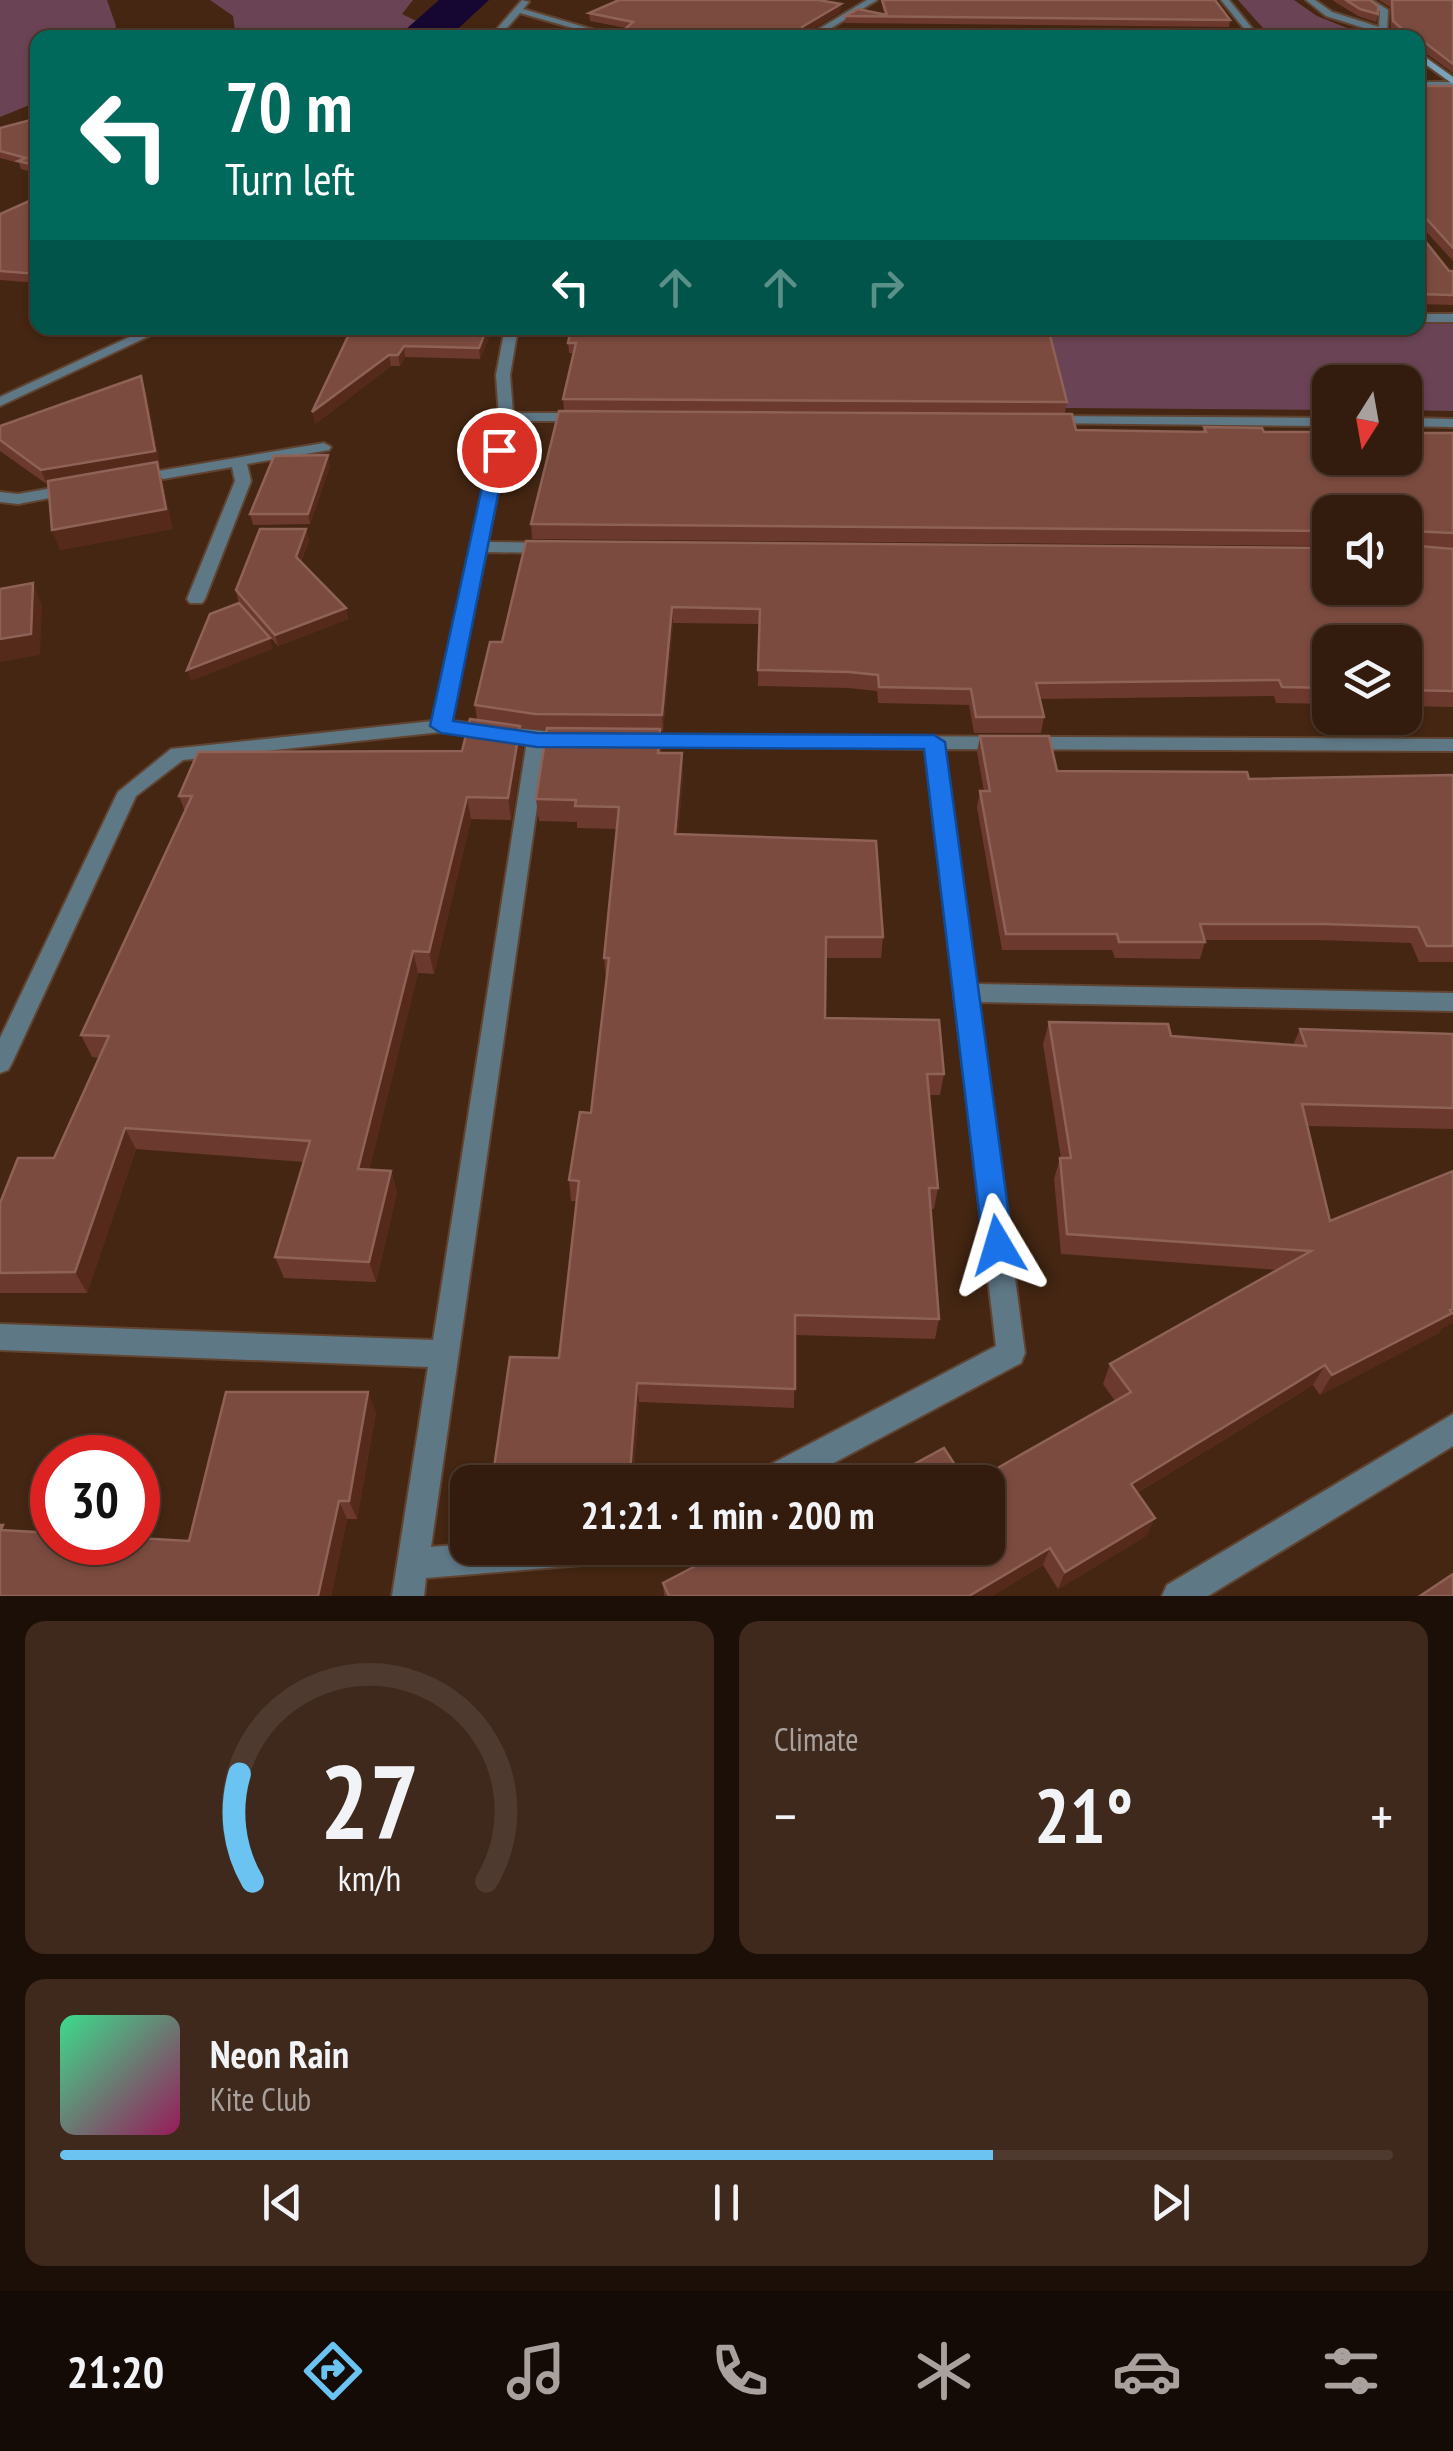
<!DOCTYPE html>
<html lang="en">
<head>
<meta charset="utf-8">
<style>
	body { margin:0; font-family:"PT Sans Narrow",sans-serif; background:#3e291c; color:#f1f3f6; height:100vh; display:flex; flex-direction:column; font-size:38px; white-space:nowrap }
	* { box-sizing:border-box; margin:0 }
	p { font-size:32px; color:#a9a19e }
	.icon { flex:none; width:55px; height:55px; fill:none; stroke:currentColor; stroke-width:2; stroke-linecap:round; stroke-linejoin:round }
	.map { position:relative; height:1596px; overflow:hidden }
	.drawer { display:flex; flex-direction:column; gap:25px; padding:25px; background:#1c0f08; flex:1 }
	.drawer>* { flex:none }
	.top-card { position:absolute; left:30px; top:30px; width:1395px; height:305px; border-radius:20px; box-shadow:0 2px 8px #0004,0 0 0 2px #4e3a2e; background:#00695c; color:#fff; overflow:hidden }
	.needle { width:65px; rotate:191deg }
	.buttons { position:absolute; left:1312px; top:365px; display:grid; gap:20px }
	.buttons a { display:grid; place-items:center; width:110px; height:110px; border-radius:20px; background:#331c0e; box-shadow:0 2px 8px #0004,0 0 0 2px #4e3a2e; font-size:50px }
	.speed { position:absolute; left:30px; top:1435px; display:flex; gap:20px; font-size:50px; font-weight:700; text-align:center }
	.speed>* { display:grid; place-content:center; width:130px; height:130px; border-radius:50%; background:#331c0e; box-shadow:0 2px 8px #0004,0 0 0 2px #4e3a2e; line-height:1 }
	.speed .limit { border:15px solid #d22; background:#fff; color:#111 }
	.pin { position:absolute; display:grid; place-items:center; width:85px; height:85px; color:#fff; margin:-42px; border:5px solid #fff; border-radius:50%; box-shadow:0 2px 10px #0007 }
	.me { position:absolute; width:110px; margin:-55px; rotate:353deg; stroke-linejoin:round; filter:drop-shadow(0 0 8px #0008) }
	.turn { display:flex; align-items:center; gap:35px; height:210px; padding:0 30px; font-size:45px }
	.turn .icon { width:130px; height:130px; stroke-width:2.5 }
	.turn b { display:block; font-size:70px; line-height:85px }
	.lanes { display:flex; align-items:center; height:95px; padding:0 30px; background:#0003; justify-content:center; gap:50px; direction:ltr }
	.lanes .off { opacity:.35 }
	.big { font-size:75px; font-weight:700; line-height:1.1 }
	.drawer .widget { flex:1; display:flex; flex-direction:column; justify-content:center; gap:15px; min-width:0; padding:0 35px; border-radius:20px; background:#3e291c }
	.drawer .dial { align-items:center; gap:0 }
	.dial svg { height:260px; overflow:visible; fill:none; stroke:#4e3a2e; stroke-width:7; stroke-linecap:round; text-anchor:middle }
	.dial text { fill:#f1f3f6; stroke:none }
	.song { display:flex; align-items:center; gap:30px }
	.cover { width:120px; height:120px; border-radius:15px; background:linear-gradient(135deg,hsl(150 70% 55%),hsl(330 70% 35%)) }
	.played { height:10px; border-radius:5px; background:linear-gradient(90deg,#6ac3f1 70%,#4e3a2e 70%) }
	.keys { display:flex; justify-content:space-around; direction:ltr }
	.heat { display:flex; justify-content:space-between; align-items:center; font-size:55px; direction:ltr }
	.drawer .tiles { flex:1; display:grid; gap:25px; grid-template-columns:1fr 1fr }
	.widget:last-child { grid-column:span 2 }
	.trip { position:absolute; left:450px; top:1465px; width:555px; height:100px; border-radius:20px; background:#331c0e; box-shadow:0 2px 8px #0004,0 0 0 2px #4e3a2e; font-weight:700; line-height:100px; text-align:center }
	.tab-bar { display:flex; height:160px; justify-content:space-around; align-items:center; background:#140b06; color:#a9a19e }
	.tab-bar .icon { width:70px; height:70px }
	.tab-bar .active { color:#6ac3f1 }
	.tab-bar b { font-size:45px; color:#f1f3f6 }
	.map>svg:first-child { display:block }
	.green { fill:#6a4454 }
	.lines { fill:none; stroke-linecap:round; stroke-linejoin:round }
	.river { fill:#160732; fill-rule:evenodd }
	.street-casing { stroke:#604431; stroke-width:4 }
	.secondary-casing { stroke:#604431; stroke-width:4 }
	.street { fill:#5f7886; fill-rule:evenodd }
	.secondary { fill:#7aa2b8; fill-rule:evenodd }
	.wall { fill:#6c392e }
	.shaded-wall { fill:#562a1b }
	.building { fill:#7b4b3f; stroke:#8e6257; stroke-width:2.5 }
	.route { fill:#1a73e8; stroke:#114b97; stroke-width:2.5 }
</style>
</head>
<body>
<div class="map">
<svg width="1453" height="1596" viewBox="0 0 1453 1596">
	<rect width="100%" height="100%" fill="#442612"/>
	<g class="green">
		<path d="M 0,0 L 107,0 L 116,26 L 113,37 L 38,38 L 37,102 L 0,117 Z"/>
		<path d="M 210,0 L 413,0 L 402,14 L 443,34 L 236,37 L 233,16 Z"/>
		<path d="M 1238,0 L 1294,0 L 1317,16 L 1370,37 L 1271,37 Z"/>
		<path d="M 1418,324 L 1453,324 L 1453,411 L 1405,410 L 1405,382 L 1330,382 L 1330,410 L 1065,408 L 1038,328 Z"/>
	</g>
	<g class="lines">
		<path class="river" d="M 439,0 L 489,0 L 448,38 L 396,38 Z"/>
		<g class="street-casing">
			<g id="street">
				<path d="M 522,0 L 529,2 L 523,9 L 605,33 L 601,36 L 520,13 L 498,38 L 489,38 Z"/>
				<path d="M 867,0 L 877,0 L 815,38 L 804,38 Z"/>
				<path d="M 1221,0 L 1229,0 L 1260,38 L 1212,36 L 1215,31 L 1246,31 Z"/>
				<path d="M 1306,0 L 1315,0 L 1332,12 L 1379,27 L 1380,11 L 1362,0 L 1372,0 L 1388,10 L 1387,31 L 1383,34 L 1326,16 Z"/>
				<rect x="1418" y="82" width="35" height="6"/>
				<rect x="1418" y="314" width="35" height="8"/>
				<path d="M 149,328 L 166,328 L 0,406 L 0,397 Z"/>
				<path d="M 505,328 L 518,328 L 510,375 L 513,413 L 583,413 L 590,417 L 583,421 L 512,421 L 488,542 L 548,543 L 556,548 L 548,553 L 486,552 L 451,721 L 571,734 L 581,740 L 571,746 L 546,744 L 431,1547 L 468,1544 L 468,1548 L 609,1548 L 604,1559 L 593,1564 L 426,1578 L 424,1596 L 392,1596 L 428,1367 L 0,1350 L 0,1324 L 433,1340 L 527,741 L 441,732 L 183,760 L 136,796 L 12,1063 L 8,1070 L 0,1073 L 0,1038 L 118,792 L 171,749 L 433,721 L 499,417 L 496,375 Z"/>
				<path d="M 1047,416 L 1330,418 L 1330,426 L 1042,423 L 1042,417 Z"/>
				<path d="M 1405,418 L 1453,419 L 1453,427 L 1405,426 Z"/>
				<path d="M 324,443 L 331,447 L 329,450 L 247,464 L 251,481 L 205,599 L 202,603 L 190,603 L 187,599 L 235,481 L 232,467 L 134,484 L 129,482 L 129,476 Z"/>
				<path d="M 76,484 L 84,489 L 81,492 L 18,504 L 0,502 L 0,492 L 18,494 Z"/>
				<path d="M 635,735 L 1453,739 L 1453,751 L 944,749 L 976,984 L 1453,993 L 1453,1011 L 978,1002 L 1025,1353 L 1021,1363 L 798,1482 L 754,1482 L 758,1471 L 996,1346 L 925,749 L 628,745 L 625,741 L 628,737 Z"/>
				<path d="M 1453,1414 L 1453,1446 L 1208,1596 L 1162,1596 L 1167,1585 Z"/>
			</g>
		</g>
		<g class="secondary-casing">
			<g id="secondary">
				<path d="M 1380,29 L 1386,29 L 1397,38 L 1386,38 Z"/>
				<path d="M 1418,52 L 1453,77 L 1453,84 L 1418,59 Z"/>
			</g>
		</g>
		<use href="#street" class="street"/>
		<use href="#secondary" class="secondary"/>
	</g>
	<g class="wall">
		<path d="M 881,0 L 1215,0 L 1230,20 L 1229,27 L 845,23 L 846,16 L 884,14 Z"/>
		<path d="M 1332,0 L 1370,0 L 1378,14 L 1376,22 L 1358,16 Z"/>
		<path d="M 1379,0 L 1453,0 L 1453,73 L 1420,49 L 1418,38 L 1399,38 L 1391,28 L 1390,7 Z"/>
		<path d="M 841,4 L 840,12 L 804,34 L 1245,38 L 623,38 L 623,31 L 626,28 L 590,21 L 589,13 Z"/>
		<path d="M 1418,86 L 1453,86 L 1453,261 L 1421,226 L 1418,225 L 1418,232 L 1449,271 L 1453,271 L 1453,305 L 1418,304 Z"/>
		<path d="M 38,118 L 38,174 L 21,169 L 19,163 L 0,158 L 0,128 Z"/>
		<path d="M 38,193 L 38,283 L 0,280 L 0,214 L 36,198 Z"/>
		<path d="M 352,328 L 493,328 L 480,359 L 405,357 L 400,366 L 391,366 L 315,424 Z"/>
		<path d="M 568,343 L 1067,402 L 1065,413 L 564,410 L 563,399 L 574,353 L 569,353 Z"/>
		<path d="M 146,391 L 160,467 L 158,467 L 163,483 L 172,529 L 60,550 L 48,485 L 0,451 L 0,426 Z"/>
		<path d="M 1204,427 L 1264,432 L 1453,433 L 1453,707 L 1405,706 L 1405,642 L 1330,642 L 1330,704 L 1276,703 L 1274,696 L 1040,699 L 1044,717 L 1041,733 L 974,733 L 969,705 L 878,703 L 877,691 L 848,688 L 758,686 L 759,624 L 673,623 L 663,731 L 660,731 L 661,753 L 682,753 L 683,775 L 678,834 L 883,937 L 881,958 L 825,958 L 825,1018 L 944,1074 L 940,1095 L 929,1095 L 938,1188 L 934,1209 L 931,1209 L 939,1319 L 935,1339 L 795,1335 L 794,1408 L 639,1402 L 633,1482 L 497,1482 L 494,1468 L 559,1358 L 577,1201 L 571,1201 L 569,1180 L 591,1113 L 606,980 L 604,958 L 617,829 L 577,828 L 577,822 L 539,821 L 536,799 L 547,730 L 520,728 L 523,748 L 511,820 L 471,819 L 434,974 L 418,973 L 369,1170 L 391,1171 L 397,1192 L 376,1282 L 284,1278 L 275,1257 L 304,1162 L 136,1149 L 87,1293 L 0,1293 L 0,1203 L 54,1158 L 99,1058 L 92,1057 L 81,1035 L 185,812 L 179,796 L 462,751 L 477,720 L 475,705 L 502,642 L 526,541 L 1405,588 L 1330,512 L 1330,546 L 532,539 L 531,524 L 1076,430 L 1202,432 Z"/>
		<path d="M 330,466 L 310,524 L 253,525 L 250,514 Z"/>
		<path d="M 306,529 L 309,540 L 301,562 L 346,608 L 348,619 L 278,646 L 238,601 L 236,590 Z"/>
		<path d="M 980,736 L 1057,771 L 1249,779 L 1453,775 L 1453,962 L 1419,962 L 1411,943 L 1317,940 L 1205,940 L 1205,942 L 1200,959 L 1115,958 L 1112,950 L 1002,950 L 977,807 L 980,791 L 984,791 L 977,752 Z"/>
		<path d="M 1049,1022 L 1171,1036 L 1293,1045 L 1300,1029 L 1453,1034 L 1453,1129 L 1307,1126 L 1330,1221 L 1453,1171 L 1453,1323 L 1442,1328 L 1439,1333 L 1320,1395 L 1313,1385 L 1137,1493 L 1155,1518 L 1146,1536 L 1058,1589 L 1043,1565 L 992,1596 L 664,1596 L 663,1583 L 988,1548 L 1115,1401 L 1103,1384 L 1110,1364 L 1278,1270 L 1061,1254 L 1054,1179 L 1060,1158 L 1061,1158 L 1043,1044 Z"/>
		<path d="M 376,1412 L 357,1519 L 347,1519 L 331,1596 L 7,1530 L 189,1541 Z"/>
	</g>
	<g class="shaded-wall">
		<path d="M 841,4 L 840,12 L 802,35 L 802,27 Z"/>
		<path d="M 487,328 L 493,328 L 480,359 L 479,348 Z"/>
		<path d="M 404,346 L 405,357 L 400,366 L 398,355 Z"/>
		<path d="M 389,355 L 391,366 L 315,424 L 312,412 Z"/>
		<path d="M 141,376 L 146,391 L 160,467 L 158,467 L 163,483 L 172,529 L 60,550 L 52,530 L 158,467 L 47,485 L 41,470 Z"/>
		<path d="M 328,455 L 330,466 L 310,524 L 308,514 Z"/>
		<path d="M 306,529 L 309,540 L 298,568 L 296,557 Z"/>
		<path d="M 33,583 L 42,605 L 40,655 L 0,662 L 0,639 Z"/>
		<path d="M 672,607 L 673,623 L 663,731 L 662,715 Z"/>
		<path d="M 346,608 L 348,619 L 278,646 L 275,635 Z"/>
		<path d="M 270,638 L 273,649 L 191,681 L 187,670 Z"/>
		<path d="M 520,726 L 523,748 L 511,820 L 508,798 Z"/>
		<path d="M 682,753 L 683,775 L 676,856 L 675,834 Z"/>
		<path d="M 467,797 L 471,819 L 434,974 L 429,952 Z"/>
		<path d="M 413,951 L 418,973 L 364,1190 L 358,1169 Z"/>
		<path d="M 125,1128 L 136,1149 L 87,1293 L 75,1272 Z"/>
		<path d="M 391,1171 L 397,1192 L 376,1282 L 369,1262 Z"/>
		<path d="M 1453,1309 L 1453,1323 L 1442,1328 L 1439,1333 L 1320,1395 L 1332,1375 Z"/>
		<path d="M 1325,1365 L 1313,1385 L 1122,1502 L 1131,1484 Z"/>
		<path d="M 637,1383 L 639,1402 L 633,1482 L 631,1482 L 630,1472 Z"/>
		<path d="M 368,1392 L 376,1412 L 357,1519 L 349,1501 Z"/>
		<path d="M 339,1501 L 347,1519 L 331,1596 L 318,1596 Z"/>
		<path d="M 1155,1518 L 1146,1536 L 1058,1589 L 1065,1572 Z"/>
		<path d="M 1050,1548 L 1043,1565 L 992,1596 L 969,1596 Z"/>
	</g>
	<g class="building">
		<path d="M 619,0 L 818,0 L 841,4 L 802,27 L 804,34 L 824,29 L 1242,34 L 1245,38 L 668,38 L 623,31 L 633,22 L 589,13 Z"/>
		<path d="M 882,0 L 1215,0 L 1230,20 L 846,16 L 858,9 L 887,15 Z"/>
		<path d="M 1346,0 L 1370,0 L 1378,6 L 1378,14 L 1360,9 Z"/>
		<path d="M 1392,0 L 1453,0 L 1453,64 L 1423,41 L 1418,44 L 1418,38 L 1406,38 L 1400,34 L 1403,30 L 1393,21 Z"/>
		<path d="M 1418,86 L 1453,86 L 1453,248 L 1424,216 L 1418,216 L 1418,232 L 1449,271 L 1453,271 L 1453,295 L 1418,294 Z"/>
		<path d="M 38,118 L 38,166 L 18,161 L 26,158 L 0,151 L 0,128 Z"/>
		<path d="M 38,193 L 38,274 L 0,271 L 0,214 L 36,198 Z"/>
		<path d="M 352,328 L 487,328 L 479,348 L 404,346 L 398,355 L 389,355 L 312,412 Z"/>
		<path d="M 571,328 L 1048,328 L 1067,402 L 563,399 L 576,343 L 568,343 Z"/>
		<path d="M 141,376 L 155,451 L 41,470 L 0,440 L 0,426 Z"/>
		<path d="M 559,411 L 1072,414 L 1076,430 L 1206,432 L 1204,427 L 1262,428 L 1264,432 L 1330,432 L 1330,458 L 1405,458 L 1405,433 L 1453,433 L 1453,533 L 1411,531 L 1407,545 L 1453,549 L 1453,691 L 1405,690 L 1405,642 L 1330,642 L 1330,688 L 1282,687 L 1279,680 L 1036,683 L 1044,717 L 976,717 L 971,689 L 879,687 L 878,675 L 849,672 L 758,670 L 760,609 L 672,607 L 662,715 L 535,714 L 475,705 L 490,642 L 502,642 L 526,541 L 1330,548 L 1330,588 L 1405,588 L 1405,512 L 1330,512 L 1330,531 L 531,524 Z"/>
		<path d="M 328,455 L 308,514 L 250,514 L 274,456 Z"/>
		<path d="M 157,462 L 166,509 L 52,530 L 48,481 Z"/>
		<path d="M 260,529 L 306,529 L 296,557 L 346,608 L 275,635 L 236,590 Z"/>
		<path d="M 33,583 L 31,634 L 0,639 L 0,589 Z"/>
		<path d="M 239,603 L 270,638 L 187,670 L 210,614 Z"/>
		<path d="M 470,719 L 520,726 L 508,798 L 467,797 L 429,952 L 413,951 L 358,1169 L 391,1171 L 369,1262 L 275,1257 L 310,1141 L 125,1128 L 75,1272 L 0,1273 L 0,1203 L 18,1158 L 54,1158 L 109,1036 L 81,1035 L 192,796 L 179,796 L 198,752 L 462,751 Z"/>
		<path d="M 547,728 L 660,729 L 658,753 L 682,753 L 675,834 L 876,841 L 883,937 L 826,937 L 825,1018 L 939,1020 L 944,1074 L 927,1074 L 938,1188 L 929,1188 L 939,1319 L 795,1315 L 795,1389 L 637,1383 L 630,1472 L 494,1468 L 510,1357 L 559,1358 L 579,1181 L 569,1180 L 580,1112 L 591,1113 L 609,958 L 604,958 L 619,807 L 575,806 L 576,800 L 536,799 Z"/>
		<path d="M 980,736 L 1049,736 L 1057,771 L 1247,772 L 1249,779 L 1453,775 L 1453,946 L 1427,946 L 1418,927 L 1324,924 L 1200,924 L 1205,942 L 1119,942 L 1117,934 L 1006,934 L 980,791 L 990,791 Z"/>
		<path d="M 1049,1022 L 1168,1024 L 1171,1036 L 1306,1046 L 1300,1029 L 1453,1034 L 1453,1108 L 1302,1104 L 1330,1221 L 1453,1171 L 1453,1309 L 1450,1310 L 1452,1313 L 1332,1375 L 1325,1365 L 1131,1484 L 1155,1518 L 1065,1572 L 1050,1548 L 969,1596 L 669,1596 L 663,1583 L 730,1548 L 988,1548 L 988,1482 L 973,1482 L 1131,1392 L 1110,1364 L 1311,1251 L 1067,1234 L 1060,1158 L 1071,1158 Z"/>
		<path d="M 226,1392 L 368,1392 L 349,1501 L 339,1501 L 318,1596 L 0,1596 L 0,1525 L 3,1525 L 1,1530 L 52,1533 L 52,1542 L 138,1542 L 138,1538 L 189,1541 Z"/>
		<path d="M 944,1448 L 966,1482 L 881,1482 Z"/>
		<path d="M 1453,1574 L 1453,1596 L 1420,1596 Z"/>
	</g>
	<path class="route" d="M 499,444 L 507,450 L 453,721 L 537,733 L 934,735 L 945,742 L 1013,1245 L 1008,1255 L 998,1259 L 987,1255 L 983,1245 L 924,749 L 537,747 L 441,733 L 430,726 L 490,450 Z"/>
</svg>
<div class="buttons">
<a><svg class="needle" viewBox="-14 -14 28 28"><path d="M0-13l5 13h-10z" fill="#e53935"/><path d="M0 13l5-13h-10z" fill="#a9a19e"/></svg></a>
<a><svg class="icon" aria-label="sound" viewBox="0 0 24 24"><path d="M4 9h4l5-4v14l-5-4H4zM17 9q2 3 0 6"/></svg></a>
<a><svg class="icon" aria-label="layers" viewBox="0 0 24 24"><path d="M12 4l9 5-9 5-9-5zM3 14l9 5 9-5"/></svg></a>
</div>
<div class="speed"><div class="limit">30</div></div>
<div class="pin" style="left:499px;top:450px;background:#d93025"><svg class="icon" aria-label="arrive" viewBox="0 0 24 24"><path d="M6 21V4h12l-3 4 3 4H6"/></svg></div>
<svg class="me" style="left:998px;top:1245px" viewBox="-20 -20 40 40"><path d="M0-17L14 15 0 8-14 15z" fill="#1a73e8" stroke="#fff" stroke-width="4"/></svg>
<div class="trip">21:21 · 1 min · 200 m</div>
<div class="top-card">
<div class="turn"><svg class="icon" aria-label="left" viewBox="0 0 24 24"><path d="M17 20v-9H6M10 6l-5 5 5 5"/></svg><div><b>70 m</b>Turn left</div></div>
<div class="lanes"><svg class="icon" aria-label="left" viewBox="0 0 24 24"><path d="M17 20v-9H6M10 6l-5 5 5 5"/></svg><svg class="icon off" aria-label="ahead" viewBox="0 0 24 24"><path d="M12 20V5M6 11l6-6 6 6"/></svg><svg class="icon off" aria-label="ahead" viewBox="0 0 24 24"><path d="M12 20V5M6 11l6-6 6 6"/></svg><svg class="icon off" aria-label="right" viewBox="0 0 24 24"><path d="M7 20v-9h11M14 6l5 5-5 5"/></svg></div>
</div>
</div>
<section class="drawer">
<div class="tiles">
<div class="widget dial"><svg viewBox="0 0 100 80">
<path d="M14 69A42 42 0 1 1 86 69"/>
<path d="M14 69A42 42 0 0 1 10 36" stroke="#6ac3f1"/>
<text x="50" y="56" font-size="32" font-weight="700">27</text>
<text x="50" y="72" font-size="11">km/h</text>
</svg></div>
<div class="widget"><p>Climate</p>
<div class="heat"><a>−</a><b class="big">21°</b><a>+</a></div>
</div>
<div class="widget">
<div class="song"><i class="cover"></i><div><b>Neon Rain</b><p>Kite Club</p></div></div>
<div class="played"></div>
<div class="keys"><svg class="icon" aria-label="previous" viewBox="0 0 24 24"><path d="M18 5L8 12l10 7zM5 5v14"/></svg><svg class="icon" aria-label="pause" viewBox="0 0 24 24"><path d="M8 5v14M16 5v14"/></svg><svg class="icon" aria-label="next" viewBox="0 0 24 24"><path d="M6 5l10 7-10 7zM19 5v14"/></svg></div>
</div>
</div>
</section>
<nav class="tab-bar">
<b>21:20</b>
<svg class="icon active" aria-label="directions" viewBox="0 0 24 24"><path d="M12 3l9 9-9 9-9-9zM9 14v-3h6M13 9l2 2-2 2"/></svg>
<svg class="icon" aria-label="music" viewBox="0 0 24 24"><path d="M9 18V5l10-2v13"/><circle cx="6" cy="18" r="3"/><circle cx="16" cy="16" r="3"/></svg>
<svg class="icon" aria-label="phone" viewBox="0 0 24 24"><path d="M5 4h4l2 5-3 2q2 4 5 5l2-3 5 2v4C11 20 4 13 5 4z"/></svg>
<svg class="icon" aria-label="climate" viewBox="0 0 24 24"><path d="M12 3v18M4 7l16 10M4 17L20 7"/></svg>
<svg class="icon" aria-label="car" viewBox="0 0 24 24"><path d="M5 17H2v-5l4-1 3-4h7l3 4 3 1v5h-3M9 17h6M6 11h13"/><circle cx="7" cy="17" r="2"/><circle cx="17" cy="17" r="2"/></svg>
<svg class="icon" aria-label="filters" viewBox="0 0 24 24"><path d="M4 7h16M4 17h16"/><circle cx="9" cy="7" r="2"/><circle cx="15" cy="17" r="2"/></svg>
</nav>
</body>
</html>
